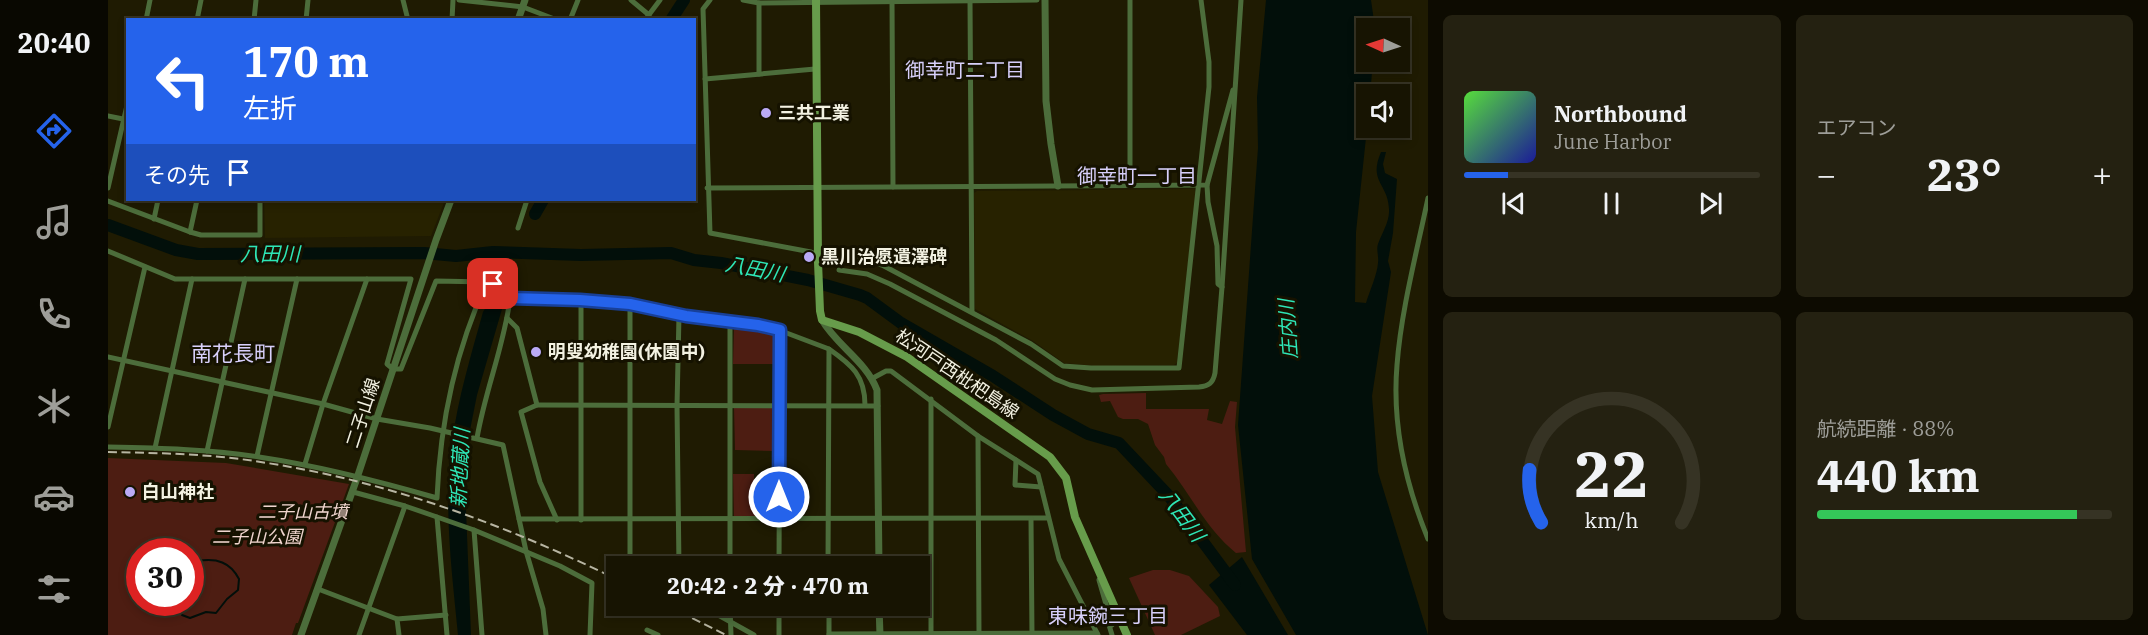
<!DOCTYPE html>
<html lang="ja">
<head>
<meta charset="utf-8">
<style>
	body { margin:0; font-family:"IBM Plex Serif","Noto Sans JP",serif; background:#242111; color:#f1f3f6; height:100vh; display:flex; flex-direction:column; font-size:22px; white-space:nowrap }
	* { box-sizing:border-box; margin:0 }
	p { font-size:20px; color:#9e9e99 }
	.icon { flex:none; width:33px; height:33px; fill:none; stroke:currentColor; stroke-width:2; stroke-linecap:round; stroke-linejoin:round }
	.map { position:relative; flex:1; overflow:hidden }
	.sheet { display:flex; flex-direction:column; gap:15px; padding:15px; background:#0d0b01; width:720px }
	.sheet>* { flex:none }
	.hud { position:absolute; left:18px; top:18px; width:570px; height:183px; border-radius:0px; box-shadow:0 3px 9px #0003,0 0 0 2px #363324; background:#2563eb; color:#fff; overflow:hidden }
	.needle { width:39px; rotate:273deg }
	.fabs { position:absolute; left:1248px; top:18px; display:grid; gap:12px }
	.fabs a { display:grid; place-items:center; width:54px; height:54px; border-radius:0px; background:#171402; box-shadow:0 3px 9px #0003,0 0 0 2px #363324; font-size:30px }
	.speed { position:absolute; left:18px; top:538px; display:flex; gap:12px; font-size:30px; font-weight:700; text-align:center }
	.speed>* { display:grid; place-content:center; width:78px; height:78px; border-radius:50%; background:#171402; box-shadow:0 3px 9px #0003,0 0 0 2px #363324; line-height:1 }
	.speed .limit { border:9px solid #d22; background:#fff; color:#111 }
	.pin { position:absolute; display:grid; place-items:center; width:51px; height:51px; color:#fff; margin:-26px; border-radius:12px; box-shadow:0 3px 9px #0006 }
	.me { position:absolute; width:66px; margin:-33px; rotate:0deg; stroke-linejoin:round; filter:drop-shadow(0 0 4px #0008) }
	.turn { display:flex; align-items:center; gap:21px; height:126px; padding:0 18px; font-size:27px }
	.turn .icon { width:78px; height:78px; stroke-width:2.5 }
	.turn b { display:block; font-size:42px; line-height:51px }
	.then { display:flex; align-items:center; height:57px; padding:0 18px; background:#0003; gap:12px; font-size:22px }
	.big { font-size:45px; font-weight:800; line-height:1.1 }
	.sheet .tile { flex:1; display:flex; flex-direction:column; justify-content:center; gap:9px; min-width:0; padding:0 21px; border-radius:9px; background:#242111 }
	.sheet .dial { align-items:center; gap:0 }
	.dial svg { height:156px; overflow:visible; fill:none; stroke:#363324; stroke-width:7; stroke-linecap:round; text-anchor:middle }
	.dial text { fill:#f1f3f6; stroke:none }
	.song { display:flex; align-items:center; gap:18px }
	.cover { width:72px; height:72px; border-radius:9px; background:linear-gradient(135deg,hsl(110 70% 55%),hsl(240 70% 35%)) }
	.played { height:6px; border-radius:3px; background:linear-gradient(90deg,#2563eb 15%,#363324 15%) }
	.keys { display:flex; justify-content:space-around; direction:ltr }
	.heat { display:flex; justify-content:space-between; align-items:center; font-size:33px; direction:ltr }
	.charge { height:9px; border-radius:4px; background:linear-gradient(90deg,#34c759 88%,#363324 0) }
	.sheet .tiles { flex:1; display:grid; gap:15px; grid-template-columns:repeat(2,1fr) }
	.trip { position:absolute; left:498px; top:556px; width:324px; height:60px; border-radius:0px; background:#171402; box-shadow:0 3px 9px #0003,0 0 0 2px #363324; font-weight:800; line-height:60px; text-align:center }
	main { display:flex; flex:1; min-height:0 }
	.tabs { display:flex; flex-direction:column; width:108px; justify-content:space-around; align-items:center; background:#090801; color:#9e9e99 }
	.tabs .icon { width:42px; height:42px }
	.tabs .active { color:#2563eb }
	.tabs b { font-size:27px; color:#f1f3f6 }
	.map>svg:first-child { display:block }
	.built { fill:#272200 }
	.green { fill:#4d1d12; fill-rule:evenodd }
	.water { fill:#020f0a }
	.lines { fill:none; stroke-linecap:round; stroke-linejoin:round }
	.stream { stroke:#020f0a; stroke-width:2 }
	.river { stroke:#020f0a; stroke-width:12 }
	.minor { stroke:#4c6d3b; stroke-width:5 }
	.tertiary { stroke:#4c6d3b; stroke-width:7 }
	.secondary { stroke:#679c4b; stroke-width:8 }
	.rail { stroke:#b7b5a2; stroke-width:2; stroke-dasharray:9 4.5; stroke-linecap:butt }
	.route-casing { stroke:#184099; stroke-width:15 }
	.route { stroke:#2563eb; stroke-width:10 }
	.poi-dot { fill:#baaaf6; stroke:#151200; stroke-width:2 }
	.labels { text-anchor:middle; stroke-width:6; stroke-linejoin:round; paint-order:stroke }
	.poi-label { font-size:18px; font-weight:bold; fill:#f3f2e2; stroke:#151200; text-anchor:start }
	.street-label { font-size:18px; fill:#f3f2e2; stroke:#151200 }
	.park-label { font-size:18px; font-style:italic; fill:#f0d5ce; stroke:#151200 }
	.neighbourhood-label { font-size:20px; fill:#d8d0fb; stroke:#151200 }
	.water-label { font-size:20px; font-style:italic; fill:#2ee6b6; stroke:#151200 }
	.quarter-label { font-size:21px; fill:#d8d0fb; stroke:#151200 }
</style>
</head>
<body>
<main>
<nav class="tabs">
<b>20:40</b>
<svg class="icon active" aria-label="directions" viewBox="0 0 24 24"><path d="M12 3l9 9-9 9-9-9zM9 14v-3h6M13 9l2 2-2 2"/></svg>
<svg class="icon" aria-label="music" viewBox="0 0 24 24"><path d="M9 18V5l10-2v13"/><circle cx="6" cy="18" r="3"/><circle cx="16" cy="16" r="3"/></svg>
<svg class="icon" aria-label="phone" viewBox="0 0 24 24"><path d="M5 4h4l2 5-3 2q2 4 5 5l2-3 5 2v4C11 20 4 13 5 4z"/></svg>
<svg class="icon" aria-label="climate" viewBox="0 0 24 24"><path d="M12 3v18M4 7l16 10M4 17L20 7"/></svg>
<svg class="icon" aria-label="car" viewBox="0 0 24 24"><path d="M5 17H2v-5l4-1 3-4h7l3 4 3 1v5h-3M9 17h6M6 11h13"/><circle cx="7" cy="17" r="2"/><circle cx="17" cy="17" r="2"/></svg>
<svg class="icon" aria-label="filters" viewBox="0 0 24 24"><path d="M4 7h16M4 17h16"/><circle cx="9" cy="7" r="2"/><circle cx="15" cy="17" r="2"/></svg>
</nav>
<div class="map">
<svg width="1320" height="635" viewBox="0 0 1320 635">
	<rect width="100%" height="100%" fill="#1f1b02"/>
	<g class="built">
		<path d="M 1086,189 L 1088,192 L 1069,363 L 1066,365 L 987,366 L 956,363 L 925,341 L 867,309 L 866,193 L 869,191 Z"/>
		<path d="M 156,200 L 337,200 L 323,236 L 157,238 Z"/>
	</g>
	<g class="green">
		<path d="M 628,326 L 666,331 L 669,339 L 668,364 L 625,364 L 626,328 Z"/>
		<path d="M 1038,393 L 1038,409 L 1101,409 L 1099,420 L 1114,424 L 1122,401 L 1129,402 L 1127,427 L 1138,552 L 1128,553 C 1098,529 1082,493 1058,464 L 1056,457 L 1047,445 L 1040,424 L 1030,419 L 1015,419 L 1010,417 L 1002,401 L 993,402 L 991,395 L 995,394 Z"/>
		<path d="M 626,408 L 668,408 L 667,451 L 627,450 Z"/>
		<path d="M 0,458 L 118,463 L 241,484 L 190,623 L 188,623 L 184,635 L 0,635 ZM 32,552 L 82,552 L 82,603 L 32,603 Z"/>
		<path d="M 625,474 L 646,474 L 646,501 L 669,501 L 666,517 L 626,517 Z"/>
		<path d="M 1045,570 L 1062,570 L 1081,576 L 1110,607 L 1112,616 L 1073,635 L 1047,635 L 1021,578 Z"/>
	</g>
	<g class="water">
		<path d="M 1158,0 L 1263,0 L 1267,28 L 1258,28 L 1258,62 L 1265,62 L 1262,94 L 1258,94 L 1259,128 L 1248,232 L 1247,302 L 1258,303 C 1262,290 1269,275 1270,263 C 1271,256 1268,250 1270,244 C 1274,233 1282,221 1281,209 C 1280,183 1260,182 1273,152 L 1278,152 L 1275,164 L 1277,173 L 1289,179 L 1285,233 L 1280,261 L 1283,272 L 1264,396 L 1270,472 L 1320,635 L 1188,635 L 1144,559 L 1130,425 L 1150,148 L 1149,97 Z"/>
		<path d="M 380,304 L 394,309 L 369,395 L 356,460 L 363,635 L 350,635 C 344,572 335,506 344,442 C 350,398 363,355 375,312 Z"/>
		<path d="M 1134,557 L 1180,635 L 1139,635 L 1101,585 Z"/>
	</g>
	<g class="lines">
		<path class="stream" d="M 62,608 L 69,608 L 74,615 L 82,618 L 98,612 L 108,613 L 119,599 L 130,590 L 131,579 C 122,562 109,558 90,561"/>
		<g class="river">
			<path d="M 563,20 L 576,0"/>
			<path d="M 427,214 L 435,200"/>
			<path d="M 0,225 L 68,250 L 90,254 L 316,253 L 348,256 L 385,252 L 473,255 L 563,253 L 586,260 L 613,263 L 700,280 L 752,295 L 759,298 L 793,323 L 885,376 L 945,415 L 980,434 L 1011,443 L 1061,496 L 1127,585"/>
		</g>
		<g class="minor">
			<path d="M 295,0 L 300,20"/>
			<path d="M 351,0 L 415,7 L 449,20"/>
			<path d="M 523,0 L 541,15"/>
			<path d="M 602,0 L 595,9 L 602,233 L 703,252 L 710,255 L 758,260 L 774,265 L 923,344 L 955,366 L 983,368 L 1071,368 L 1101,87 L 1101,62 L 1093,0"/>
			<path d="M 635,0 L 651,3 L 929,0"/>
			<path d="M 784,0 L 785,187"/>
			<path d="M 862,0 L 864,312"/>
			<path d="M 1022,0 L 1022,185"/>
			<path d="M 651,3 L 651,74"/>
			<path d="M 38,20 L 42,0"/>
			<path d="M 89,20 L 93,0"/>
			<path d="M 146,20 L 148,0"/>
			<path d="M 198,20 L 200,0"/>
			<path d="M 344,20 L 345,0"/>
			<path d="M 462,20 L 470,0"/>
			<path d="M 537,20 L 552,0"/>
			<path d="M 597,79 L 707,69"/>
			<path d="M 0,116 L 20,120"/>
			<path d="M 1099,185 L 1100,202 L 1109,246 L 1110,284 L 1114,287"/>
			<path d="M 0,188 L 20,101"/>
			<path d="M 599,188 L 1099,185 L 1125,90"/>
			<path d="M 1320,198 C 1309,251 1293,311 1289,365 C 1284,424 1298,485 1320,539"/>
			<path d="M 0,201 L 82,232 L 93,235 L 152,235 L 152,200"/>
			<path d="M 46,219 L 50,200"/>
			<path d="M 410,228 L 419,200"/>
			<path d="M 82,232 L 89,200"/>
			<path d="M 0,251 L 67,279 L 303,279 L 279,364 L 285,369 L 293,369 L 328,281 L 379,282 L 385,284 L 402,299"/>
			<path d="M 731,270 L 759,274 L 782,284 L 888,340 L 947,379 L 962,385 L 984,390 L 1091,387 C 1101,386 1105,383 1107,373 L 1114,287 L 1133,0"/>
			<path d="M 473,300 L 473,520"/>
			<path d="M 522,304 L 522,567"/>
			<path d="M 571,315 L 569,406 L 571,567"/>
			<path d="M 399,318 L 409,328 L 429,405 L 413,412 L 432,482 L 449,520"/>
			<path d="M 0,357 L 215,404 L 269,419 L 322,428 L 395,445 L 418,551 L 435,609 L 438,635"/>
			<path d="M 765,378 L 778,371 L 783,371 L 870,436 L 930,474 L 951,559 L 990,635"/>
			<path d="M 429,405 L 770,406"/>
			<path d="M 0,427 L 37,267"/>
			<path d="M 870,436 L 871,635"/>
			<path d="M 369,438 C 377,391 396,346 402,299 L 473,300 L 534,305 L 577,316 L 668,329 L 721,349 C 744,365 757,376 757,405"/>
			<path d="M 0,447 C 50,448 101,449 151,457 C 211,466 270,481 329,498 C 332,424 348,349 379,282"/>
			<path d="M 47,448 L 84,279"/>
			<path d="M 99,451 L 137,279"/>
			<path d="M 149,456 L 189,279"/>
			<path d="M 908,460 L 907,485 L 933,487"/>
			<path d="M 197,464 L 215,404 L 259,279"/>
			<path d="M 245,492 L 297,506 L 329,517 L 339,635"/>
			<path d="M 329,517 L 366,530"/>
			<path d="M 411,519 L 940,518"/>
			<path d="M 923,519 L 924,635"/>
			<path d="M 622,567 L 622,322"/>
			<path d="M 671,567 L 672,330"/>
			<path d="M 720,567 L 721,349"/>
			<path d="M 991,580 L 1004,625 L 1001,625 L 1004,635"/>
			<path d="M 210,589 L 289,619 L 291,635"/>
			<path d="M 594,606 L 646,635"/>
			<path d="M 622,606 L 623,635"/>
			<path d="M 671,606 L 671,635"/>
			<path d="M 721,606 L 721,635"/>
			<path d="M 289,619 L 338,615"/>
			<path d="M 539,630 L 550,635"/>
			<path d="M 721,634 L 989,633"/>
			<path d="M 251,635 L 297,506"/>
			<path d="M 374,635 L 366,530 L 452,566 L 484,583 L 482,635"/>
			<path d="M 823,635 L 823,399"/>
		</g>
		<g class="tertiary">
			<path d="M 937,0 L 938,101 L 943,144 L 950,186"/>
			<path d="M 410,20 L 417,0"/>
			<path d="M 714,320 C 729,346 758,361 769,390 L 771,567"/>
			<path d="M 771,606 L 772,635"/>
			<path d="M 193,635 L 248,481 L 328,240 L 343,200"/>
		</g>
		<path class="secondary" d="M 708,0 L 710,262 L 712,311 L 714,320 L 751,332 L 799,357 L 942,457 L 958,478 L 967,517 L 1019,635"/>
		<g class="rail">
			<path d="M 0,452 C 53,453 107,454 159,463 C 281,482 398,525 508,579"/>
			<path d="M 560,606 L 618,635"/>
		</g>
	</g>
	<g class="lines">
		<g class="route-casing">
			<path id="route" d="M 385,284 L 402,298 L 472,300 L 522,304 L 578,316 L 650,325 L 672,330 L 671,497"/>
		</g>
		<use href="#route" class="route"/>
	</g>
	<g class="poi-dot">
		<circle cx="658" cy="113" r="6"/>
		<circle cx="701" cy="257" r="6"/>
		<circle cx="428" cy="352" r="6"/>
		<circle cx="22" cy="492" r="6"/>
	</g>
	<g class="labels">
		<g class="poi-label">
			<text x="670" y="119">三共工業</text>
			<text x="713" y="263">黒川治愿遺澤碑</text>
			<text x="440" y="358">明叟幼稚園(休園中)</text>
			<text x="34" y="498">白山神社</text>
		</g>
		<g class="street-label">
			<text transform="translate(849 374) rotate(34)" y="6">松河戸西枇杷島線</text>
			<text transform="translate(255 413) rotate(-72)" y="6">二子山線</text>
		</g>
		<g class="park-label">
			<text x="195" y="518">二子山古墳</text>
			<text x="149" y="543">二子山公園</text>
		</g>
		<g class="neighbourhood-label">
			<text x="857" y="77">御幸町二丁目</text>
			<text x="1029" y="183">御幸町一丁目</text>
			<text x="1000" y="623">東味鋺三丁目</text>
		</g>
		<g class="water-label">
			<text x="162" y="261">八田川</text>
			<text transform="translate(647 269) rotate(11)" y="7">八田川</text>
			<text transform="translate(1180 329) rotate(-94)" y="7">庄内川</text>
			<text transform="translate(352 468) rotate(-87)" y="7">新地蔵川</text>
			<text transform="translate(1074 515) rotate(53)" y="7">八田川</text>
		</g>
		<g class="quarter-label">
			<text x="125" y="361">南花長町</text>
		</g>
	</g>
</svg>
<div class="fabs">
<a><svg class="needle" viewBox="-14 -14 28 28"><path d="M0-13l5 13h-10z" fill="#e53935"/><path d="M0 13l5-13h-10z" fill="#9e9e99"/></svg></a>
<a><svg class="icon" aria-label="sound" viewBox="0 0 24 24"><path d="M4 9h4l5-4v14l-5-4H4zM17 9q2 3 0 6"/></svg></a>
</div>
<div class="speed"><div class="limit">30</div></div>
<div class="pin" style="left:385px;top:284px;background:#d93025"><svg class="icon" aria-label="arrive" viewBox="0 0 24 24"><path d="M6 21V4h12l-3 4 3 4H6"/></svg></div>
<svg class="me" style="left:671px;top:497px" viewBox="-20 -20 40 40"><circle r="17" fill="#2563eb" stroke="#fff" stroke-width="3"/><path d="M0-11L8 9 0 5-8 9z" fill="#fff"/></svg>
<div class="trip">20:42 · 2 分 · 470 m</div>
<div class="hud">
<div class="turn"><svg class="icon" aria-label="left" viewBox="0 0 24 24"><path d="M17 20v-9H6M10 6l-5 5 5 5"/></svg><div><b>170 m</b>左折</div></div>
<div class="then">その先<svg class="icon" aria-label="arrive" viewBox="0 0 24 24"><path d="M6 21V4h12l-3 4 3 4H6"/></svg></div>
</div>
</div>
<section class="sheet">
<div class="tiles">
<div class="tile">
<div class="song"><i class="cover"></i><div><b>Northbound</b><p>June Harbor</p></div></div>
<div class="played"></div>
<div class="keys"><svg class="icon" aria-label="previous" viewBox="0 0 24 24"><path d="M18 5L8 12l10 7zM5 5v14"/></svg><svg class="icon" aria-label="pause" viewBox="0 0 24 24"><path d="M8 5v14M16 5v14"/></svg><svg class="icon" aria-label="next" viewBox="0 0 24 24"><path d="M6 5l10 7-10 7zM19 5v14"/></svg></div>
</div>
<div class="tile"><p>エアコン</p>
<div class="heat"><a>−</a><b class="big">23°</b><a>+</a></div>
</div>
<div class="tile dial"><svg viewBox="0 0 100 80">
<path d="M14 69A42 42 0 1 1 86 69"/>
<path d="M14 69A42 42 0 0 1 8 42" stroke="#2563eb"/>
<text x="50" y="56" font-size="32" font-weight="700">22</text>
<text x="50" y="72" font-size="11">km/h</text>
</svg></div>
<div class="tile"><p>航続距離 · 88%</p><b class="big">440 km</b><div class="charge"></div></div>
</div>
</section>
</main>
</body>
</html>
